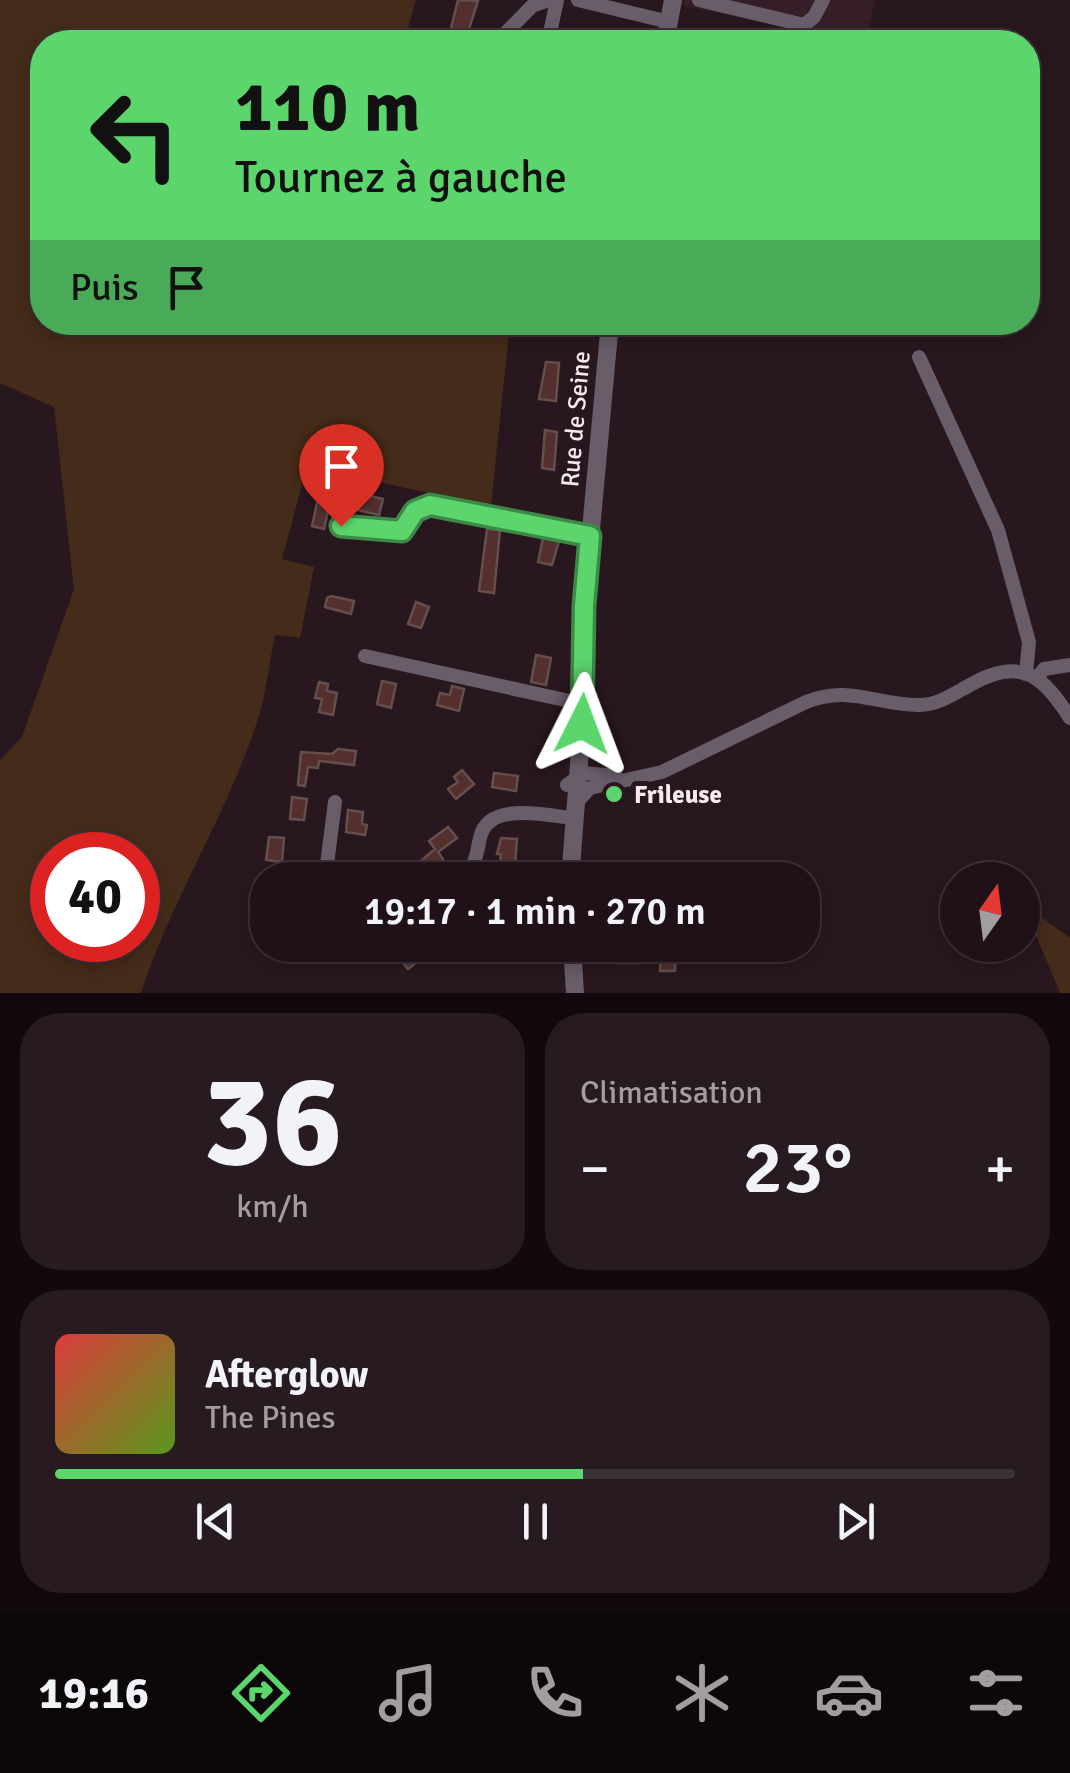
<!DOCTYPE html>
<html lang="fr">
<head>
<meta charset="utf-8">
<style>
	body { margin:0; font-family:Signika,sans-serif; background:#271a20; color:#f1f3f6; height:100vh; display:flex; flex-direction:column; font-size:38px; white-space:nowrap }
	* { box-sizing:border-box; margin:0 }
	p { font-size:32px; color:#a19da1 }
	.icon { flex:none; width:55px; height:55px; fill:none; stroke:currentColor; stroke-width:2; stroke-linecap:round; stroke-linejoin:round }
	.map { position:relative; height:993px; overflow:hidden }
	.sheet { display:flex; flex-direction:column; gap:20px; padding:20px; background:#11090d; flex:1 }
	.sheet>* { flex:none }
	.banner { position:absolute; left:30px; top:30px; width:1010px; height:305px; border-radius:40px; box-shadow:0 5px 15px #0003,0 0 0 2px #3c3136; background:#5cd56d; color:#111; overflow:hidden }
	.needle { width:65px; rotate:14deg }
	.buttons { position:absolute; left:940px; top:862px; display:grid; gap:20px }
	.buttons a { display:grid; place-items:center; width:100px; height:100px; border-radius:50%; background:#1f1117; box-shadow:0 5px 15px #0003,0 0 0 2px #3c3136; font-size:50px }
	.speed { position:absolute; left:30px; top:832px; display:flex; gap:20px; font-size:50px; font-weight:700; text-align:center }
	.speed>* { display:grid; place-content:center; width:130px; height:130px; border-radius:50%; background:#1f1117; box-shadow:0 5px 15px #0003,0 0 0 2px #3c3136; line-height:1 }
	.speed .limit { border:15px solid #d22; background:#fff; color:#111 }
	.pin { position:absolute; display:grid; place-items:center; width:85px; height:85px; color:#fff; margin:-102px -42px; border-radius:50% 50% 50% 0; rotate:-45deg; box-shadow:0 0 10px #0007 }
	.pin .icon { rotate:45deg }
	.me { position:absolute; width:110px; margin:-55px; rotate:3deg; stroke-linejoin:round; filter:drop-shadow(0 0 8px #0008) }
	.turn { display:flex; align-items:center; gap:35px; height:210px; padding:0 40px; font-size:45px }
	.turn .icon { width:130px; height:130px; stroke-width:2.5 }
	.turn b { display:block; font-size:70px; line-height:85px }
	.then { display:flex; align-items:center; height:95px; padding:0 40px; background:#0003; gap:20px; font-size:38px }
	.big { font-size:75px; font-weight:600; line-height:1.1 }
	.sheet .card { flex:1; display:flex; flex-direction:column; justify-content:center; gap:15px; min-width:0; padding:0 35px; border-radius:40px; background:#271a20 }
	.sheet .dial { align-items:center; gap:0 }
	.dial b { font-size:130px; line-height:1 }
	.song { display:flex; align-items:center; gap:30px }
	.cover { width:120px; height:120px; border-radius:15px; background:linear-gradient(135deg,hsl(0 70% 55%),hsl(90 70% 35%)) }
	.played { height:10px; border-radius:5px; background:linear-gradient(90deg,#5cd56d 55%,#3c3136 55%) }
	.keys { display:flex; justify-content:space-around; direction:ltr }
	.heat { display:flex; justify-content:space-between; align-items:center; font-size:55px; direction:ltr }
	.sheet .tiles { flex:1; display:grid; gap:20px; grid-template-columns:1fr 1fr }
	.card:last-child { grid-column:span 2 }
	.trip { position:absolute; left:250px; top:862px; width:570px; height:100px; border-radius:40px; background:#1f1117; box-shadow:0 5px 15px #0003,0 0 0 2px #3c3136; font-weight:600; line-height:100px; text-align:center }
	.tabs { display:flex; height:160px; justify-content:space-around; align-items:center; background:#0c0709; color:#a19da1 }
	.tabs .icon { width:70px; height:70px }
	.tabs .active { color:#5cd56d }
	.tabs b { font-size:45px; color:#f1f3f6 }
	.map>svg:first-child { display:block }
	.built { fill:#361e29 }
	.green { fill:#452b19; fill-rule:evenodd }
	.building { fill:#53302e; stroke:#654f4d; stroke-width:2.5 }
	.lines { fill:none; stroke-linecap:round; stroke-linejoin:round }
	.minor { stroke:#685d69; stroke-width:14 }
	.tertiary { stroke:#685d69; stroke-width:18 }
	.route-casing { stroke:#3c8a47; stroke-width:25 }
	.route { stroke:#5cd56d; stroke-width:18 }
	.poi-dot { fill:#5cd56d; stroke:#29171f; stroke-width:4 }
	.labels { text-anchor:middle; stroke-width:10; stroke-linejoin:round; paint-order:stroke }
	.street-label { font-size:25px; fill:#f7eaef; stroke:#29171f }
	.poi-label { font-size:25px; font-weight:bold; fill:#f7eaef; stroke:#29171f; text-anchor:start }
</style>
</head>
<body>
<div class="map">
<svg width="1070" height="993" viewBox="0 0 1070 993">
	<rect width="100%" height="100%" fill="#29171f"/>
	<path class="built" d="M 685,0 L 875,0 L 866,42 L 684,6 Z"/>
	<g class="green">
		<path d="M 0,0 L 416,0 L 406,35 L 349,28 L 345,42 L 42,42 L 42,322 L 510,323 L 491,506 L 307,467 L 282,559 L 314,567 L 300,638 L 275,635 C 269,664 266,697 256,725 C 225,818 171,901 141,993 L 0,993 L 0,760 L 22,737 L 74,589 L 54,407 L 0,383 ZM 52,855 L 138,855 L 138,940 L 52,940 Z"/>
		<path d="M 1023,904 L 1070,938 L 1070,993 L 1060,993 Z"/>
	</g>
	<g class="building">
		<path d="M 458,0 L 478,1 L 468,32 L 451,28 Z"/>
		<path d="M 546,362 L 559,363 L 556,401 L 539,399 Z"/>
		<path d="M 545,430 L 557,432 L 554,470 L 542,468 Z"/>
		<path d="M 319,494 L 331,497 L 324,529 L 312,526 Z"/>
		<path d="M 362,494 L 383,499 L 379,515 L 358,510 Z"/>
		<path d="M 487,529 L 500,530 L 494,593 L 479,591 Z"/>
		<path d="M 543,538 L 559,541 L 552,565 L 538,562 Z"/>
		<path d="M 331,596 L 354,601 L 351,614 L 325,607 L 327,598 Z"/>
		<path d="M 416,602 L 429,607 L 421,628 L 408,624 Z"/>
		<path d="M 536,655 L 551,658 L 546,685 L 531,682 Z"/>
		<path d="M 382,681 L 396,684 L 391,708 L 377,704 Z"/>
		<path d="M 319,682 L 328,684 L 327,691 L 337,693 L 333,715 L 319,712 L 322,699 L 315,698 Z"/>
		<path d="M 452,686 L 464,689 L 459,711 L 437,705 L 440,693 L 450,695 Z"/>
		<path d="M 338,749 L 356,751 L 354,765 L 319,761 L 318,768 L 308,767 L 305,786 L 298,785 L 301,752 L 332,754 Z"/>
		<path d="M 462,770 L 474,784 L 456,799 L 448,789 L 458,782 L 454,777 Z"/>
		<path d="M 494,773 L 518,776 L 516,791 L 492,787 Z"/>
		<path d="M 292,797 L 307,799 L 304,820 L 290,819 Z"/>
		<path d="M 348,810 L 363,812 L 362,824 L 367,825 L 365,835 L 346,832 Z"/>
		<path d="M 448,827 L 457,838 L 438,852 L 443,859 L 441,863 L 424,876 L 416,865 L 435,849 L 429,841 Z"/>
		<path d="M 269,837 L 284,838 L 282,862 L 266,860 Z"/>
		<path d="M 501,838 L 517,839 L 515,865 L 500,863 L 501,854 L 497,854 Z"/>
		<path d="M 416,945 L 421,945 L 428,953 L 408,969 L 399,958 Z"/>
		<path d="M 618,945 L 633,945 L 633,951 L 640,951 L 639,963 L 617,963 Z"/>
		<path d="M 661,945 L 676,945 L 675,971 L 660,971 Z"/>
	</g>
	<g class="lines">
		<g class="minor">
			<path d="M 578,0 L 669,22"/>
			<path d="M 699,0 L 804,25 L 814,17 L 823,0"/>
			<path d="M 497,42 L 532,6 L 549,0"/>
			<path d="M 548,42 L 557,0"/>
			<path d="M 919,357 L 998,530 L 1029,642 L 1026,674"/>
			<path d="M 341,526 L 402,531 L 415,511 L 430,505 L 590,536"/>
			<path d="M 365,656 L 574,702"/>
			<path d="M 1037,678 L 1044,669 L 1070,665"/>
			<path d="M 567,785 L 583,773 L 616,776"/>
			<path d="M 576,803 L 590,788 L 662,772 L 806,702 C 850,684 878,706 920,705 C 938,705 955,693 970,685 C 1020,656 1043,675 1070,718"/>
			<path d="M 325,880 L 335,802"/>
			<path d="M 460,880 C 476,867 476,856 480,838 C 488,800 547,816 574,818"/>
		</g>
		<g class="tertiary">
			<path d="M 665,42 L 673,0"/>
			<path d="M 570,880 L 585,686 L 584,606 L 610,322"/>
			<path d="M 572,945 L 575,993"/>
		</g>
	</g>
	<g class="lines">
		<g class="route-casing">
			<path id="route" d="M 341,526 L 402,531 L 415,511 L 430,505 L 590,536 L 584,606 L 582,724"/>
		</g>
		<use href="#route" class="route"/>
	</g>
	<circle class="poi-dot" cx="614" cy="794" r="10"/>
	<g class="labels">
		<g class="street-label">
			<text transform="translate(575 419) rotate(-85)" y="9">Rue de Seine</text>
		</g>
		<g class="poi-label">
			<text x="634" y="803">Frileuse</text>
		</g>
	</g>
</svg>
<div class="buttons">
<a><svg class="needle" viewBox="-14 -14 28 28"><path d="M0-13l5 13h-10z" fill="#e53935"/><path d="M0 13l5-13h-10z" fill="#a19da1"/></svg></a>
</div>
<div class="speed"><div class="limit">40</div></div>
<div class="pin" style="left:341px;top:526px;background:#d93025"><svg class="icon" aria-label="arrive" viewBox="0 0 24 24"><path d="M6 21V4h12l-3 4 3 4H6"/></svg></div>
<svg class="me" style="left:582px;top:724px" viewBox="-20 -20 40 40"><path d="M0-17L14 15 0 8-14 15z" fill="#5cd56d" stroke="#fff" stroke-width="4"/></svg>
<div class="trip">19:17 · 1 min · 270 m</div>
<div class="banner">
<div class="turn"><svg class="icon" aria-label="left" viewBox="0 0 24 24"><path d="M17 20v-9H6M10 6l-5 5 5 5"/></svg><div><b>110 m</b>Tournez à gauche</div></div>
<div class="then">Puis<svg class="icon" aria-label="arrive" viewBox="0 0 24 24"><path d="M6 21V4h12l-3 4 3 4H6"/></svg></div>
</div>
</div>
<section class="sheet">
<div class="tiles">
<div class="card dial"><b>36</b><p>km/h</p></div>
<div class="card"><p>Climatisation</p>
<div class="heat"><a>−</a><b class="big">23°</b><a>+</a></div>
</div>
<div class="card">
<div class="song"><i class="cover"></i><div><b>Afterglow</b><p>The Pines</p></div></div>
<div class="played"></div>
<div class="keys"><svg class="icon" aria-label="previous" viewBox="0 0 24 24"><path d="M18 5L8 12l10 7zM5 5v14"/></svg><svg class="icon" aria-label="pause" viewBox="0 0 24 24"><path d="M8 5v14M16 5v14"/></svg><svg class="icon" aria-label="next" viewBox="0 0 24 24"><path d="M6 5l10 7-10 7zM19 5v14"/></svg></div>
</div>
</div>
</section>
<nav class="tabs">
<b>19:16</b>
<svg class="icon active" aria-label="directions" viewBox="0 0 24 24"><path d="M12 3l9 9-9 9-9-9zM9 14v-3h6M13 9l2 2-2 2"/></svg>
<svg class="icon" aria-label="music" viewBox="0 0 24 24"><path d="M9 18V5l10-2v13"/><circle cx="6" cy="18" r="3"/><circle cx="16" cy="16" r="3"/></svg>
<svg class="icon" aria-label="phone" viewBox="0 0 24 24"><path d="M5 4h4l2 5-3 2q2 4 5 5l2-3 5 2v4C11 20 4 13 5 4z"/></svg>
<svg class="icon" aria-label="climate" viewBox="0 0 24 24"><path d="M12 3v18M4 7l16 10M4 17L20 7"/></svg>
<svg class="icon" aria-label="car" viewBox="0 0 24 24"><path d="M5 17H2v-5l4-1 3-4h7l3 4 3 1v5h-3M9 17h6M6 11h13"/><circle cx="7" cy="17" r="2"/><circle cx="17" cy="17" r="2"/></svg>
<svg class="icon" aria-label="filters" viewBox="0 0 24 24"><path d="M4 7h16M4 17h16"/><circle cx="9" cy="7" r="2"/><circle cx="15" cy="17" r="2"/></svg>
</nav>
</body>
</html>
